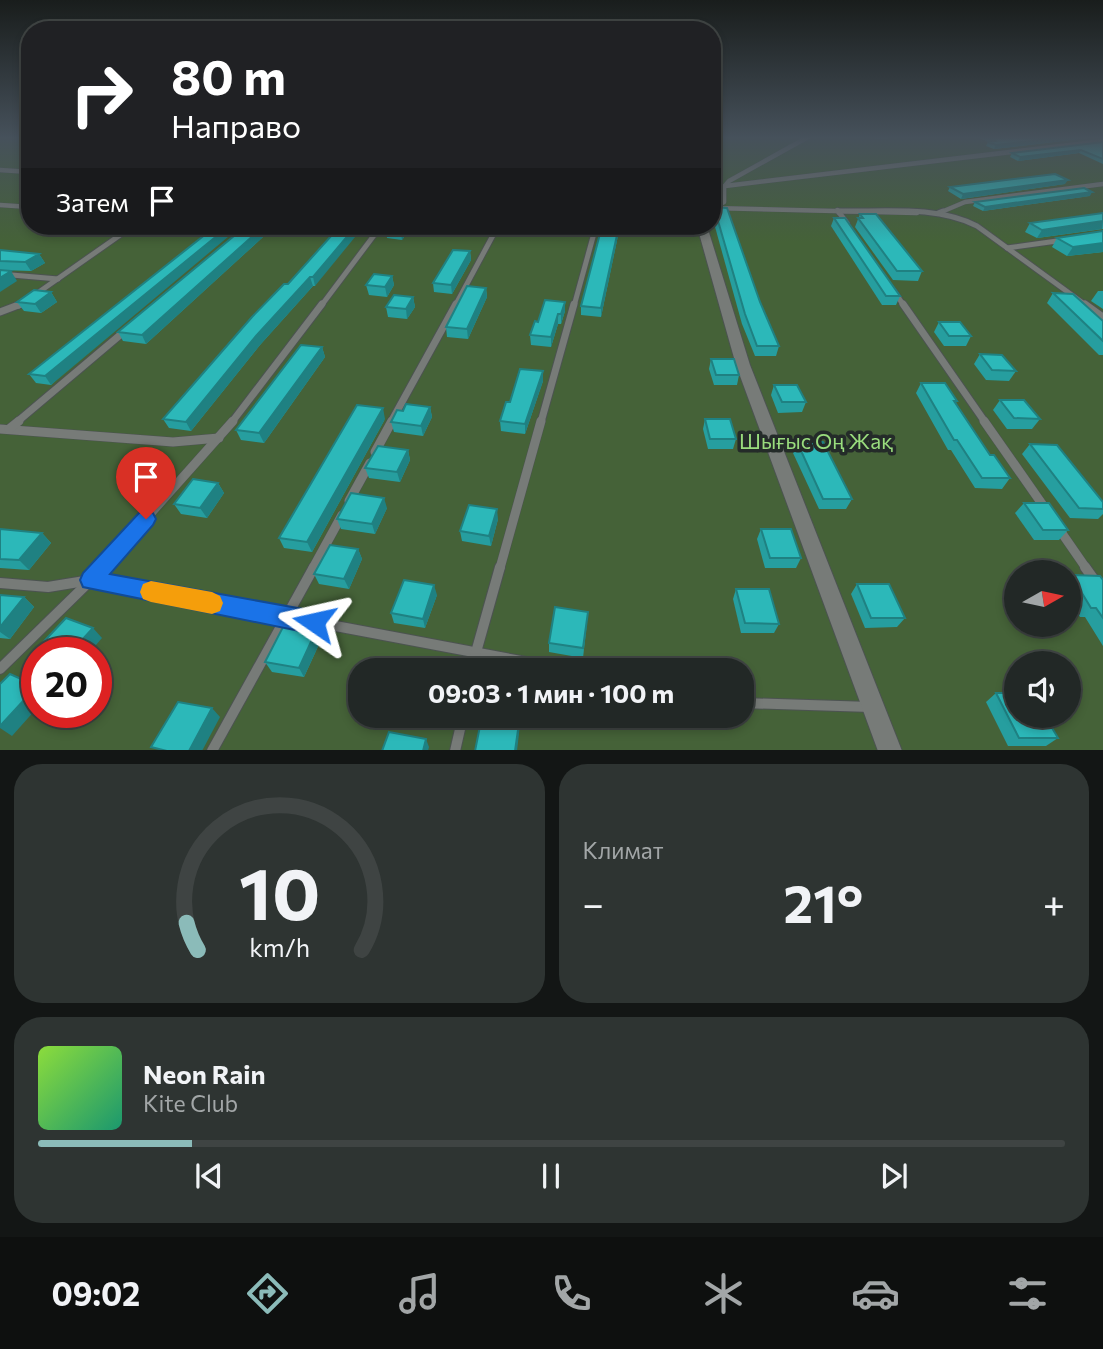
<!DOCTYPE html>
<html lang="ru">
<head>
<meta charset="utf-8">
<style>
	body { margin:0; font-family:Commissioner,sans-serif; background:#2e3432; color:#f1f3f6; height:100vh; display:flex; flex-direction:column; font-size:26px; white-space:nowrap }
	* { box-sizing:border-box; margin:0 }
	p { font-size:23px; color:#a2a6a7 }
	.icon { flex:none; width:38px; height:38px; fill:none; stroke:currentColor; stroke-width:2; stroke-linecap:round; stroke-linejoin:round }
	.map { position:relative; height:750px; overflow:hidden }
	.drawer { display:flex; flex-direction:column; gap:14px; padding:14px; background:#131615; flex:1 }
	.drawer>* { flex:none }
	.hud { position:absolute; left:21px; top:21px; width:700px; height:214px; border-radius:28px; box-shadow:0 4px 10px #0003,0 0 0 2px #3f4443; background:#202124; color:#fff; overflow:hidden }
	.needle { width:46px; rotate:81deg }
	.controls { position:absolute; left:1004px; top:560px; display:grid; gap:14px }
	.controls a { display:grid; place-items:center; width:77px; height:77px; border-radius:50%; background:#222826; box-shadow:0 4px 10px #0003,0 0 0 2px #3f4443; font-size:35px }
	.speed { position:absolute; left:21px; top:637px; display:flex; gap:14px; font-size:35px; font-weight:700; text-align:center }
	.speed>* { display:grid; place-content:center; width:91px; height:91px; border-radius:50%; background:#222826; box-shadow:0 4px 10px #0003,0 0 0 2px #3f4443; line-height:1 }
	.speed .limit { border:10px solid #d22; background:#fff; color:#111 }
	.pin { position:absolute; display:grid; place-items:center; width:60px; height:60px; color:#fff; margin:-72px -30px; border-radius:50% 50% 50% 0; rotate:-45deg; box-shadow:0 0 7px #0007 }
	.pin .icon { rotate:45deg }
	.me { position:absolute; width:77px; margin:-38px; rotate:281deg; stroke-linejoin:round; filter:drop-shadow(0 0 5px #0008) }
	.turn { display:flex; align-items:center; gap:24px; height:147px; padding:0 35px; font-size:32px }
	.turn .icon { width:91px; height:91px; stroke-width:2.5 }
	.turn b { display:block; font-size:49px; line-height:60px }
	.then { display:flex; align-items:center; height:66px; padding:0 35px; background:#0003; gap:14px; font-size:26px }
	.big { font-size:52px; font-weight:700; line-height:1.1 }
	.drawer .card { flex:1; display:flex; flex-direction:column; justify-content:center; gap:10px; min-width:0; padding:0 24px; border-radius:28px; background:#2e3432 }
	.drawer .dial { align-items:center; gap:0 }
	.dial svg { height:182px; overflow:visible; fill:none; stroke:#3f4443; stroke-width:7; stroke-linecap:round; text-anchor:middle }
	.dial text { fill:#f1f3f6; stroke:none }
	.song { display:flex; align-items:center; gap:21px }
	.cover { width:84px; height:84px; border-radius:10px; background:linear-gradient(135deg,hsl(90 70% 55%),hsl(160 70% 35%)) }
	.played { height:7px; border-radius:4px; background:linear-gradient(90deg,#8bbbb9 15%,#3f4443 15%) }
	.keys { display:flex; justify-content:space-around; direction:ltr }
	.heat { display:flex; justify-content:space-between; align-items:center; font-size:38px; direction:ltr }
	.drawer .tiles { flex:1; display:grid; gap:14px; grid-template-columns:1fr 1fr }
	.card:last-child { grid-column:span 2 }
	.trip { position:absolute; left:348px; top:658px; width:406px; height:70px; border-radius:28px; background:#222826; box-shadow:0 4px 10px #0003,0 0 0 2px #3f4443; font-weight:700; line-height:70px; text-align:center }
	.tabs { display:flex; height:112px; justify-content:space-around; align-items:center; background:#0e100f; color:#a2a6a7 }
	.tabs .icon { width:49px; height:49px }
	.tabs .selected { color:#8bbbb9 }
	.tabs b { font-size:32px; color:#f1f3f6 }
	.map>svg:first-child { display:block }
	.green { fill:#456238; fill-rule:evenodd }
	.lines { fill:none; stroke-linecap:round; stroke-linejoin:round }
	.lane-far4-casing { stroke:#4c5351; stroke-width:5 }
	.lane-far3-casing { stroke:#4c5351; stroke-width:7 }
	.lane-far2-casing { stroke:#4c5351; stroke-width:9 }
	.lane-far1-casing { stroke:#4c5351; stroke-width:10 }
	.lane-casing { stroke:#4c5351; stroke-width:12 }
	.street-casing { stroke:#4c5351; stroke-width:2 }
	.lane-far4 { stroke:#777b78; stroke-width:4.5 }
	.lane-far3 { stroke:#777b78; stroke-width:5 }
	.lane-far2 { stroke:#777b78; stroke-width:7 }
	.lane-far1 { stroke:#777b78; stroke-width:9 }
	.lane { stroke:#777b78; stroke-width:10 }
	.street { fill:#777b78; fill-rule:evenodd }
	.wall { fill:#269e9f }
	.shaded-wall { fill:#1f8182 }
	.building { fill:#2cb8b9; stroke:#1f8182; stroke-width:2 }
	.route { fill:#1a73e8; stroke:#114b97; stroke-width:2 }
	.slow { fill:#f59e0b }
	.labels { text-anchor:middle; stroke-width:7; stroke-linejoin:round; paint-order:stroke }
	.park-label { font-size:21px; fill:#99dc7d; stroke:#242b29 }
</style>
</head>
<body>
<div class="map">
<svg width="1103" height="751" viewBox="0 0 1103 751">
	<rect width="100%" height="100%" fill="#2e3533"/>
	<path class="green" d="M 0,137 L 30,137 L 30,226 L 712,226 L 712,137 L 1103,137 L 1103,750 L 0,750 ZM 1017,572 L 1069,572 L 1069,625 L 1017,625 ZM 37,653 L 96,653 L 96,712 L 37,712 ZM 1017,663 L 1069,663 L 1069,716 L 1017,716 ZM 360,670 L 742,670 L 742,716 L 360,716 Z"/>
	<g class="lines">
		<g class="lane-far4-casing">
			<g id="lane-far4">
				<path d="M 0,170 L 30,172"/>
				<path d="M 725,186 L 1103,141"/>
				<path d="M 0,205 L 30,207"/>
				<path d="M 715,207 L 724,202 L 724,187 L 729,181 L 808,137"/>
				<path d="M 712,208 L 917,213"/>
				<path d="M 837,210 L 839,213"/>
				<path d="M 939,213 L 965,202 L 1103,184"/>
			</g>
		</g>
		<g class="lane-far3-casing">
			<g id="lane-far3">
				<path d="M 838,211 C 883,212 936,205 977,226 L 1087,306"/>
				<path d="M 838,211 L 847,223"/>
				<path d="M 938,213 L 943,211"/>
				<path d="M 1007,248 L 1064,240"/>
				<path d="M 0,274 L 58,279"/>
				<path d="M 894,291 L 904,306"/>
				<path d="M 19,306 L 133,226"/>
				<path d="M 321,306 L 381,226"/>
				<path d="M 455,306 L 498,226"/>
				<path d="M 574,306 L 596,226"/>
			</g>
		</g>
		<g class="lane-far2-casing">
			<g id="lane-far2">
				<path d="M 903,304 L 985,422"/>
				<path d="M 1085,304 L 1103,317"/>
				<path d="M 0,312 L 21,304"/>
				<path d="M 17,422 L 126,330"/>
				<path d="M 232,422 L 322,304"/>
				<path d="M 391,422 L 456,304"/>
				<path d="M 541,422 L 574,304"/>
			</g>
		</g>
		<g class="lane-far1-casing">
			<g id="lane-far1">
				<path d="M 984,421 L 1047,511"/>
				<path d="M 0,429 L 173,442 L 219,438"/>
				<path d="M 9,429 L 19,421"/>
				<path d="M 375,452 L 392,421"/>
				<path d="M 349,501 L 370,463"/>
				<path d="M 1059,529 L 1086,568"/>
				<path d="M 102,568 L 233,421"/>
				<path d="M 313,568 L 342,515"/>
				<path d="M 500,568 L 541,421"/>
			</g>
		</g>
		<g class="lane-casing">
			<g id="lane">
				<path d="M 1085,567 L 1103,592"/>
				<path d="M 0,583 L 48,587 L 91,580 L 103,567"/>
				<path d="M 0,669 L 91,580 L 569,670"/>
				<path d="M 471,670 L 500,567"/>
				<path d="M 742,703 L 871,707"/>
				<path d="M 212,751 L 314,567"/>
				<path d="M 455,751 L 463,716"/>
			</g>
		</g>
		<g class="street-casing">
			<path id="street" d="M 697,226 L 707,226 L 750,365 L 902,751 L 878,751 L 736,365 Z"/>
		</g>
		<use href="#lane-far4" class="lane-far4"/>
		<use href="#lane-far3" class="lane-far3"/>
		<use href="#lane-far2" class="lane-far2"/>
		<use href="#lane-far1" class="lane-far1"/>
		<use href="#lane" class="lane"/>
		<use href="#street" class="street"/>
	</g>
	<g class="wall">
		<path d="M 873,137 L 903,137 L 876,139 Z"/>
		<path d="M 978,137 L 1096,137 L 994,149 L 986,146 L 988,142 Z"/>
		<path d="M 1103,142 L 1103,164 L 1079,153 L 1018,161 L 1010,157 L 1012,153 Z"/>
		<path d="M 1065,184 L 961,199 L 948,191 L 950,187 Z"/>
		<path d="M 1090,196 L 983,211 L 973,206 L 975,202 Z"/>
		<path d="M 714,207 L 779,346 L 776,356 L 755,356 L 742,324 L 712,216 Z"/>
		<path d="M 1103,213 L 1103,229 L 1037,238 L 1025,232 L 1030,223 Z"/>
		<path d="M 860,214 L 922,271 L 918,281 L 893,280 L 855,227 Z"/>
		<path d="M 834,218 L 900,296 L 896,305 L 882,305 L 831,226 Z"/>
		<path d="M 97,226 L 125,226 L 119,229 L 98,228 Z"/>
		<path d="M 159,226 L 150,232 L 135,231 L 133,227 Z"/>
		<path d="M 216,226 L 51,385 L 36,383 L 29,374 Z"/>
		<path d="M 246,226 L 275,226 L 146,344 L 123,341 L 118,332 Z"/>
		<path d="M 340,226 L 315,286 L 313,286 L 260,345 L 191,431 L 169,428 L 163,419 L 288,284 Z"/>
		<path d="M 390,226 L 412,226 L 402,240 L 387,238 L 386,231 Z"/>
		<path d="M 602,226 L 620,226 L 601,317 L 581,315 L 581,306 Z"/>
		<path d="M 1103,231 L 1103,252 L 1067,256 L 1052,247 L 1057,238 Z"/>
		<path d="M 0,250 L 39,254 L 45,263 L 31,271 L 0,270 Z"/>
		<path d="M 470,251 L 471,260 L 452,294 L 434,292 L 433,283 Z"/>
		<path d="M 392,276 L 394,285 L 387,297 L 369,295 L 366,285 Z"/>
		<path d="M 486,288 L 487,297 L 468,339 L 447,337 L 446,327 Z"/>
		<path d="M 1098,291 L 1103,291 L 1103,309 L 1091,301 Z"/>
		<path d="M 51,292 L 57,302 L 41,313 L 24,311 L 17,302 Z"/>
		<path d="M 1053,293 L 1103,321 L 1103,355 L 1099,355 L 1047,303 Z"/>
		<path d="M 413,297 L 415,307 L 407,319 L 388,317 L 386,307 Z"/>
		<path d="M 565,302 L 565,311 L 561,324 L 558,324 L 551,347 L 531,345 L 530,335 L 538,322 Z"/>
		<path d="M 939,322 L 971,336 L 966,346 L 944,346 L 934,332 Z"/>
		<path d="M 322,347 L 325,357 L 264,443 L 241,440 L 236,430 Z"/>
		<path d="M 980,354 L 1016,371 L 1009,381 L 986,380 L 974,364 Z"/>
		<path d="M 711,359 L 739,375 L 737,385 L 714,385 L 709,369 Z"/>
		<path d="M 543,371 L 543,381 L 525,434 L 501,431 L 500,421 L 510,402 Z"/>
		<path d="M 921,383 L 957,401 L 956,403 L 990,455 L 1010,478 L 1002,489 L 975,488 L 951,450 L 948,450 L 916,393 Z"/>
		<path d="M 774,385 L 806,402 L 802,412 L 778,413 L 771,395 Z"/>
		<path d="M 1000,400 L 1040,419 L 1032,429 L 1007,429 L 993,410 Z"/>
		<path d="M 430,407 L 432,417 L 423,436 L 394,432 L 391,422 L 403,411 Z"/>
		<path d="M 385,419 L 312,552 L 284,548 L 279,538 Z"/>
		<path d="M 705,419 L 736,439 L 733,449 L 708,449 L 703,429 Z"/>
		<path d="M 797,442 L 852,499 L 846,509 L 819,509 L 793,453 Z"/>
		<path d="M 1030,444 L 1103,502 L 1103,514 L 1098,519 L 1070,518 L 1022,454 Z"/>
		<path d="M 408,450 L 410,460 L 400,482 L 369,478 L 365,468 Z"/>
		<path d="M 218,483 L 224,493 L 207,518 L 181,514 L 174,504 Z"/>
		<path d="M 1024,503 L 1068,530 L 1059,540 L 1034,540 L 1015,513 Z"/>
		<path d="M 387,508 L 375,534 L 341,529 L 337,519 Z"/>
		<path d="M 498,519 L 491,546 L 462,541 L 460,531 Z"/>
		<path d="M 0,529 L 42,533 L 51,543 L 29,570 L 0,568 Z"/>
		<path d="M 761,529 L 801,558 L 796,568 L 765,568 L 757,539 Z"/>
		<path d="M 358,549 L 362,559 L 349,589 L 319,584 L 314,574 Z"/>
		<path d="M 1071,575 L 1103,580 L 1103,646 L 1085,617 L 1080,617 L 1069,599 L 1069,576 Z"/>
		<path d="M 857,584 L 905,618 L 897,627 L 865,628 L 851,594 Z"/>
		<path d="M 736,589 L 779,624 L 774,633 L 741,633 L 733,599 Z"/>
		<path d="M 0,595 L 24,597 L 34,607 L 10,639 L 0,638 Z"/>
		<path d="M 437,595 L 425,628 L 394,623 L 391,613 Z"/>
		<path d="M 587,622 L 583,658 L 549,652 L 549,643 Z"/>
		<path d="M 321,640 L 304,677 L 272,672 L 265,662 Z"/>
		<path d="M 996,693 L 1058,738 L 1046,746 L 1008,746 L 986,702 Z"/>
	</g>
	<g class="shaded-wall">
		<path d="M 1066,137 L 1096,137 L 994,149 L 996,145 Z"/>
		<path d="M 1081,150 L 1079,153 L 1018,161 L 1020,157 Z"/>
		<path d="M 1068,180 L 1065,184 L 961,199 L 963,194 Z"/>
		<path d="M 1092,192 L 1090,196 L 983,211 L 985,207 Z"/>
		<path d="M 1103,221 L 1102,229 L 1037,238 L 1042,230 Z"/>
		<path d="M 151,226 L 159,226 L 150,232 L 148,228 Z"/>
		<path d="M 229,226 L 241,226 L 51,385 L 45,376 Z"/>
		<path d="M 264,226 L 275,226 L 146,344 L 142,335 Z"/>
		<path d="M 356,226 L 364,226 L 315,286 L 313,277 Z"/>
		<path d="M 406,226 L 412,226 L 402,240 L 401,233 Z"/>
		<path d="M 619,226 L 620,226 L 601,317 L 601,308 Z"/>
		<path d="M 1103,243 L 1103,252 L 1067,256 L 1073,247 Z"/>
		<path d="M 470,251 L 471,260 L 452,294 L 451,285 Z"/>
		<path d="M 39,254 L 45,263 L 31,271 L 25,262 Z"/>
		<path d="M 11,271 L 17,281 L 0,292 L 0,278 Z"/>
		<path d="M 392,276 L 394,285 L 387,297 L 385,287 Z"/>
		<path d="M 310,277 L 313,286 L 260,345 L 191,431 L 186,422 L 256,336 Z"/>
		<path d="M 486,288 L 487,297 L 468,339 L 467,329 Z"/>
		<path d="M 51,292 L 57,302 L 41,313 L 35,304 Z"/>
		<path d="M 413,297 L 415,307 L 407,319 L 406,309 Z"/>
		<path d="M 565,302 L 565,311 L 561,324 L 561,314 Z"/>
		<path d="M 558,314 L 558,324 L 551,347 L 551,337 Z"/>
		<path d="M 322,347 L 325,357 L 264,443 L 259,433 Z"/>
		<path d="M 543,371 L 543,381 L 525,434 L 525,424 Z"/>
		<path d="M 430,407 L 432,417 L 423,436 L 421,426 Z"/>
		<path d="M 383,408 L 385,419 L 312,552 L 307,542 Z"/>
		<path d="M 408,450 L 410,460 L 400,482 L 397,472 Z"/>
		<path d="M 218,483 L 224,493 L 207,518 L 200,508 Z"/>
		<path d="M 384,498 L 387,508 L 375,534 L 372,524 Z"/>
		<path d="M 497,509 L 498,519 L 491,546 L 489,536 Z"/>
		<path d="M 42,533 L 51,543 L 29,570 L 19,560 Z"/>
		<path d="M 358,549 L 362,559 L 349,589 L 344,579 Z"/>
		<path d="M 434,585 L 437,595 L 425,628 L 423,619 Z"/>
		<path d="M 24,597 L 34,607 L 10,639 L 0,632 L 0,627 Z"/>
		<path d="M 93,628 L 102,638 L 89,653 L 70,653 Z"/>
		<path d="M 316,631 L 321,640 L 304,677 L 299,668 Z"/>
		<path d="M 37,686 L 37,708 L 12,736 L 0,728 L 0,726 Z"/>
		<path d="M 212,708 L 220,717 L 202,751 L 189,751 Z"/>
		<path d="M 520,716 L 520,725 L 517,751 L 515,751 Z"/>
		<path d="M 426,739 L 429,747 L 428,751 L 423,751 Z"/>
	</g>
	<g class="building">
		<path d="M 987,137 L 1066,137 L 996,145 L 988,142 L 995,141 Z"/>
		<path d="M 1103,142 L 1103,159 L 1081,150 L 1020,157 L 1012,153 Z"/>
		<path d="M 1055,174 L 1068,180 L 963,194 L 950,187 Z"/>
		<path d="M 1084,188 L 1092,192 L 985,207 L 975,202 Z"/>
		<path d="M 714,207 L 727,208 L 760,302 L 779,346 L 757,346 L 745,314 Z"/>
		<path d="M 1103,213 L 1103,221 L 1042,230 L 1030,223 Z"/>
		<path d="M 860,214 L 876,214 L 922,271 L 897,271 L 858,218 L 863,218 Z"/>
		<path d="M 834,218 L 845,218 L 900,296 L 886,296 Z"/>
		<path d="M 133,226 L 151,226 L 148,228 L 133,227 Z"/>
		<path d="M 216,226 L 229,226 L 45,376 L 29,374 Z"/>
		<path d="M 246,226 L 264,226 L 142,335 L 118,332 Z"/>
		<path d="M 340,226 L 356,226 L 313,277 L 310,277 L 256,336 L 186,422 L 163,419 L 252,317 L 284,284 L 288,284 Z"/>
		<path d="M 390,226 L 406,226 L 401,233 L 386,231 Z"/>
		<path d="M 602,226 L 619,226 L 601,308 L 581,306 Z"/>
		<path d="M 1103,231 L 1103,243 L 1073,247 L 1057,238 Z"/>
		<path d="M 0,250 L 39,254 L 25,262 L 0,261 Z"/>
		<path d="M 453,250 L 470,251 L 451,285 L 433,283 Z"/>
		<path d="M 0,270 L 11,271 L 0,278 Z"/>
		<path d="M 374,274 L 392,276 L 385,287 L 366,285 Z"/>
		<path d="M 467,286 L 486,288 L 467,329 L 446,327 Z"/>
		<path d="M 34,290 L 51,292 L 35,304 L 17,302 Z"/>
		<path d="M 1053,293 L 1073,294 L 1103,321 L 1103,341 Z"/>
		<path d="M 394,295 L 413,297 L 406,309 L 386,307 Z"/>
		<path d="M 545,300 L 565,302 L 561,314 L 558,314 L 551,337 L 530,335 L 535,321 L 538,322 Z"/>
		<path d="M 939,322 L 960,322 L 971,336 L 949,336 Z"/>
		<path d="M 301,345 L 322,347 L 259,433 L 236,430 Z"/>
		<path d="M 980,354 L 1002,355 L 1016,371 L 992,370 Z"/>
		<path d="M 711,359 L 734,359 L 739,375 L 716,375 Z"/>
		<path d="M 520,369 L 543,371 L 525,424 L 500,421 L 506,402 L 510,402 Z"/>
		<path d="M 921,383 L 945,383 L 957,401 L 954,401 L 990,455 L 994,455 L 1010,478 L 982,478 L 957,440 L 954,440 Z"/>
		<path d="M 774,385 L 797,385 L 806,402 L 782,402 Z"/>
		<path d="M 1000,400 L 1024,400 L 1040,419 L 1014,418 Z"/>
		<path d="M 406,404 L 430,407 L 421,426 L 391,422 L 397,410 L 403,411 Z"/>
		<path d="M 357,405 L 383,408 L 307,542 L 279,538 Z"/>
		<path d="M 705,419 L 730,419 L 736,439 L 710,439 Z"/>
		<path d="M 797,442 L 823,442 L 852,499 L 823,499 Z"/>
		<path d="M 1030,444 L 1057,445 L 1103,502 L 1103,509 L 1079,508 Z"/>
		<path d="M 378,446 L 408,450 L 397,472 L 365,468 Z"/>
		<path d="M 193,479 L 218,483 L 200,508 L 174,504 Z"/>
		<path d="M 351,493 L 384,498 L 372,524 L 337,519 Z"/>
		<path d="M 1024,503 L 1049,503 L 1068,530 L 1043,530 Z"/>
		<path d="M 469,505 L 497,509 L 489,536 L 460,531 Z"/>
		<path d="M 0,529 L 42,533 L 19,560 L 0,559 Z"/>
		<path d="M 761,529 L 791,529 L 801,558 L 770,558 Z"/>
		<path d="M 330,545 L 358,549 L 344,579 L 314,574 Z"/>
		<path d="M 1071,575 L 1100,576 L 1103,580 L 1103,618 L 1096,608 L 1091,608 Z"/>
		<path d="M 404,580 L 434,585 L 423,619 L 391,613 Z"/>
		<path d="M 857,584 L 889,584 L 905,618 L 871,618 Z"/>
		<path d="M 736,589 L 769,589 L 779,624 L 745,623 Z"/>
		<path d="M 0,595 L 24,597 L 0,627 Z"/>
		<path d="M 555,607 L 588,612 L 583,648 L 549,643 Z"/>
		<path d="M 66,618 L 93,628 L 70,653 L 37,653 L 37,655 L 33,653 Z"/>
		<path d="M 284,625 L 316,631 L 299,668 L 265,662 Z"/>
		<path d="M 10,674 L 37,686 L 0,726 L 0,684 Z"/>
		<path d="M 996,693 L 1017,693 L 1017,716 L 1045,716 L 1058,738 L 1019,738 Z"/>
		<path d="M 178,702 L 212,708 L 189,751 L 167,751 L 151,747 Z"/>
		<path d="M 482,716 L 520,716 L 515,751 L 475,751 Z"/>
		<path d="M 389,732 L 426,739 L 423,751 L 382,751 Z"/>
	</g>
	<linearGradient id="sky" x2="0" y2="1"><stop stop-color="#191d1c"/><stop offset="0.57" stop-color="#46515b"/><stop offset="1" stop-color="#46515b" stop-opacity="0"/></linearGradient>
	<rect width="1103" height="242" fill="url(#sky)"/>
	<path class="route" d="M 146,511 L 153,513 L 156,519 L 153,525 L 110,574 L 314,611 L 322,614 L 325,622 L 322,630 L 314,634 L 83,587 L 80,580 L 83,573 L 139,513 Z"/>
	<path class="slow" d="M 151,581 L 212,592 L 220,596 L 223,603 L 220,611 L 212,614 L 151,602 L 143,599 L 140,592 L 143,584 Z"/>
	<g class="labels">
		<g class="park-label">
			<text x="816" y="449">Шығыс Оң Жақ</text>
		</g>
	</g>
</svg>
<div class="controls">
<a><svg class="needle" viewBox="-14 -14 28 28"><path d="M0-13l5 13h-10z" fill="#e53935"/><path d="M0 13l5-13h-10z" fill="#a2a6a7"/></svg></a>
<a><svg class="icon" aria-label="sound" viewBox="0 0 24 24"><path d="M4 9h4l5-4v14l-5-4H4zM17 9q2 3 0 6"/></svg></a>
</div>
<div class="speed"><div class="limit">20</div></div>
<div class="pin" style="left:146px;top:519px;background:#d93025"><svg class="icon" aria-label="arrive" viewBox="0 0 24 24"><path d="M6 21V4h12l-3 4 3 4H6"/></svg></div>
<svg class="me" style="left:314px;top:622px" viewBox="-20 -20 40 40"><path d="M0-17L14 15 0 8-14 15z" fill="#1a73e8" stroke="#fff" stroke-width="4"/></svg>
<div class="trip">09:03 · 1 мин · 100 m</div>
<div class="hud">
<div class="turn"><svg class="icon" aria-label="right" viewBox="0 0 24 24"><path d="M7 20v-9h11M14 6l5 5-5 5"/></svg><div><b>80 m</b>Направо</div></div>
<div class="then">Затем<svg class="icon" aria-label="arrive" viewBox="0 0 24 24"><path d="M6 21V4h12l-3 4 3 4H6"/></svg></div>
</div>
</div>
<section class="drawer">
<div class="tiles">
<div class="card dial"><svg viewBox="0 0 100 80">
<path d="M14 69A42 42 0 1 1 86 69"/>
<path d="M14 69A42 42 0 0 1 9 57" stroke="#8bbbb9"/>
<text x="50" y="56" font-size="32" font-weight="700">10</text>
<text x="50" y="72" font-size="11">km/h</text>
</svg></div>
<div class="card"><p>Климат</p>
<div class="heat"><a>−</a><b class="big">21°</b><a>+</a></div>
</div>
<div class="card">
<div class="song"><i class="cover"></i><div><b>Neon Rain</b><p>Kite Club</p></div></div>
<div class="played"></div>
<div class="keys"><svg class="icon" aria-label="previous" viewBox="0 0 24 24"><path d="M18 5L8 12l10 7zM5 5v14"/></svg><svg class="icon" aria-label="pause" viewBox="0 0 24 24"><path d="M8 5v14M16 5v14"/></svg><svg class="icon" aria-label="next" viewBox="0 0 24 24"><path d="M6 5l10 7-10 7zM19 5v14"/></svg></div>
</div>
</div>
</section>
<nav class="tabs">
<b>09:02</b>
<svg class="icon selected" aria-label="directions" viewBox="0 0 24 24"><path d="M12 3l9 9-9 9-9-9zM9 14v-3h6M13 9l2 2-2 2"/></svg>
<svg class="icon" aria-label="music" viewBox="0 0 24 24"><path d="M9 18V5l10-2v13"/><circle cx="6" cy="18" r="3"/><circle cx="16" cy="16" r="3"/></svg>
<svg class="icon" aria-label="phone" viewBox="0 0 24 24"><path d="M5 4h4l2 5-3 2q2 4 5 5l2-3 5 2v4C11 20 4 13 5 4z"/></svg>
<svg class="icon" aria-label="climate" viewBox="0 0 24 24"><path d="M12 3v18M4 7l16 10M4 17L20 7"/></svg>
<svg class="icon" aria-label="car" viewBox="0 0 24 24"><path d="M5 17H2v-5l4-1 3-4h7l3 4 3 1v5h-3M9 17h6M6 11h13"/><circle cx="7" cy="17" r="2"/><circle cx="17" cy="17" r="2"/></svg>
<svg class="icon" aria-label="filters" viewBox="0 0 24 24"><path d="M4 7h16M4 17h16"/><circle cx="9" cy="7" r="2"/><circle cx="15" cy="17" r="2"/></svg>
</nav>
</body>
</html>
